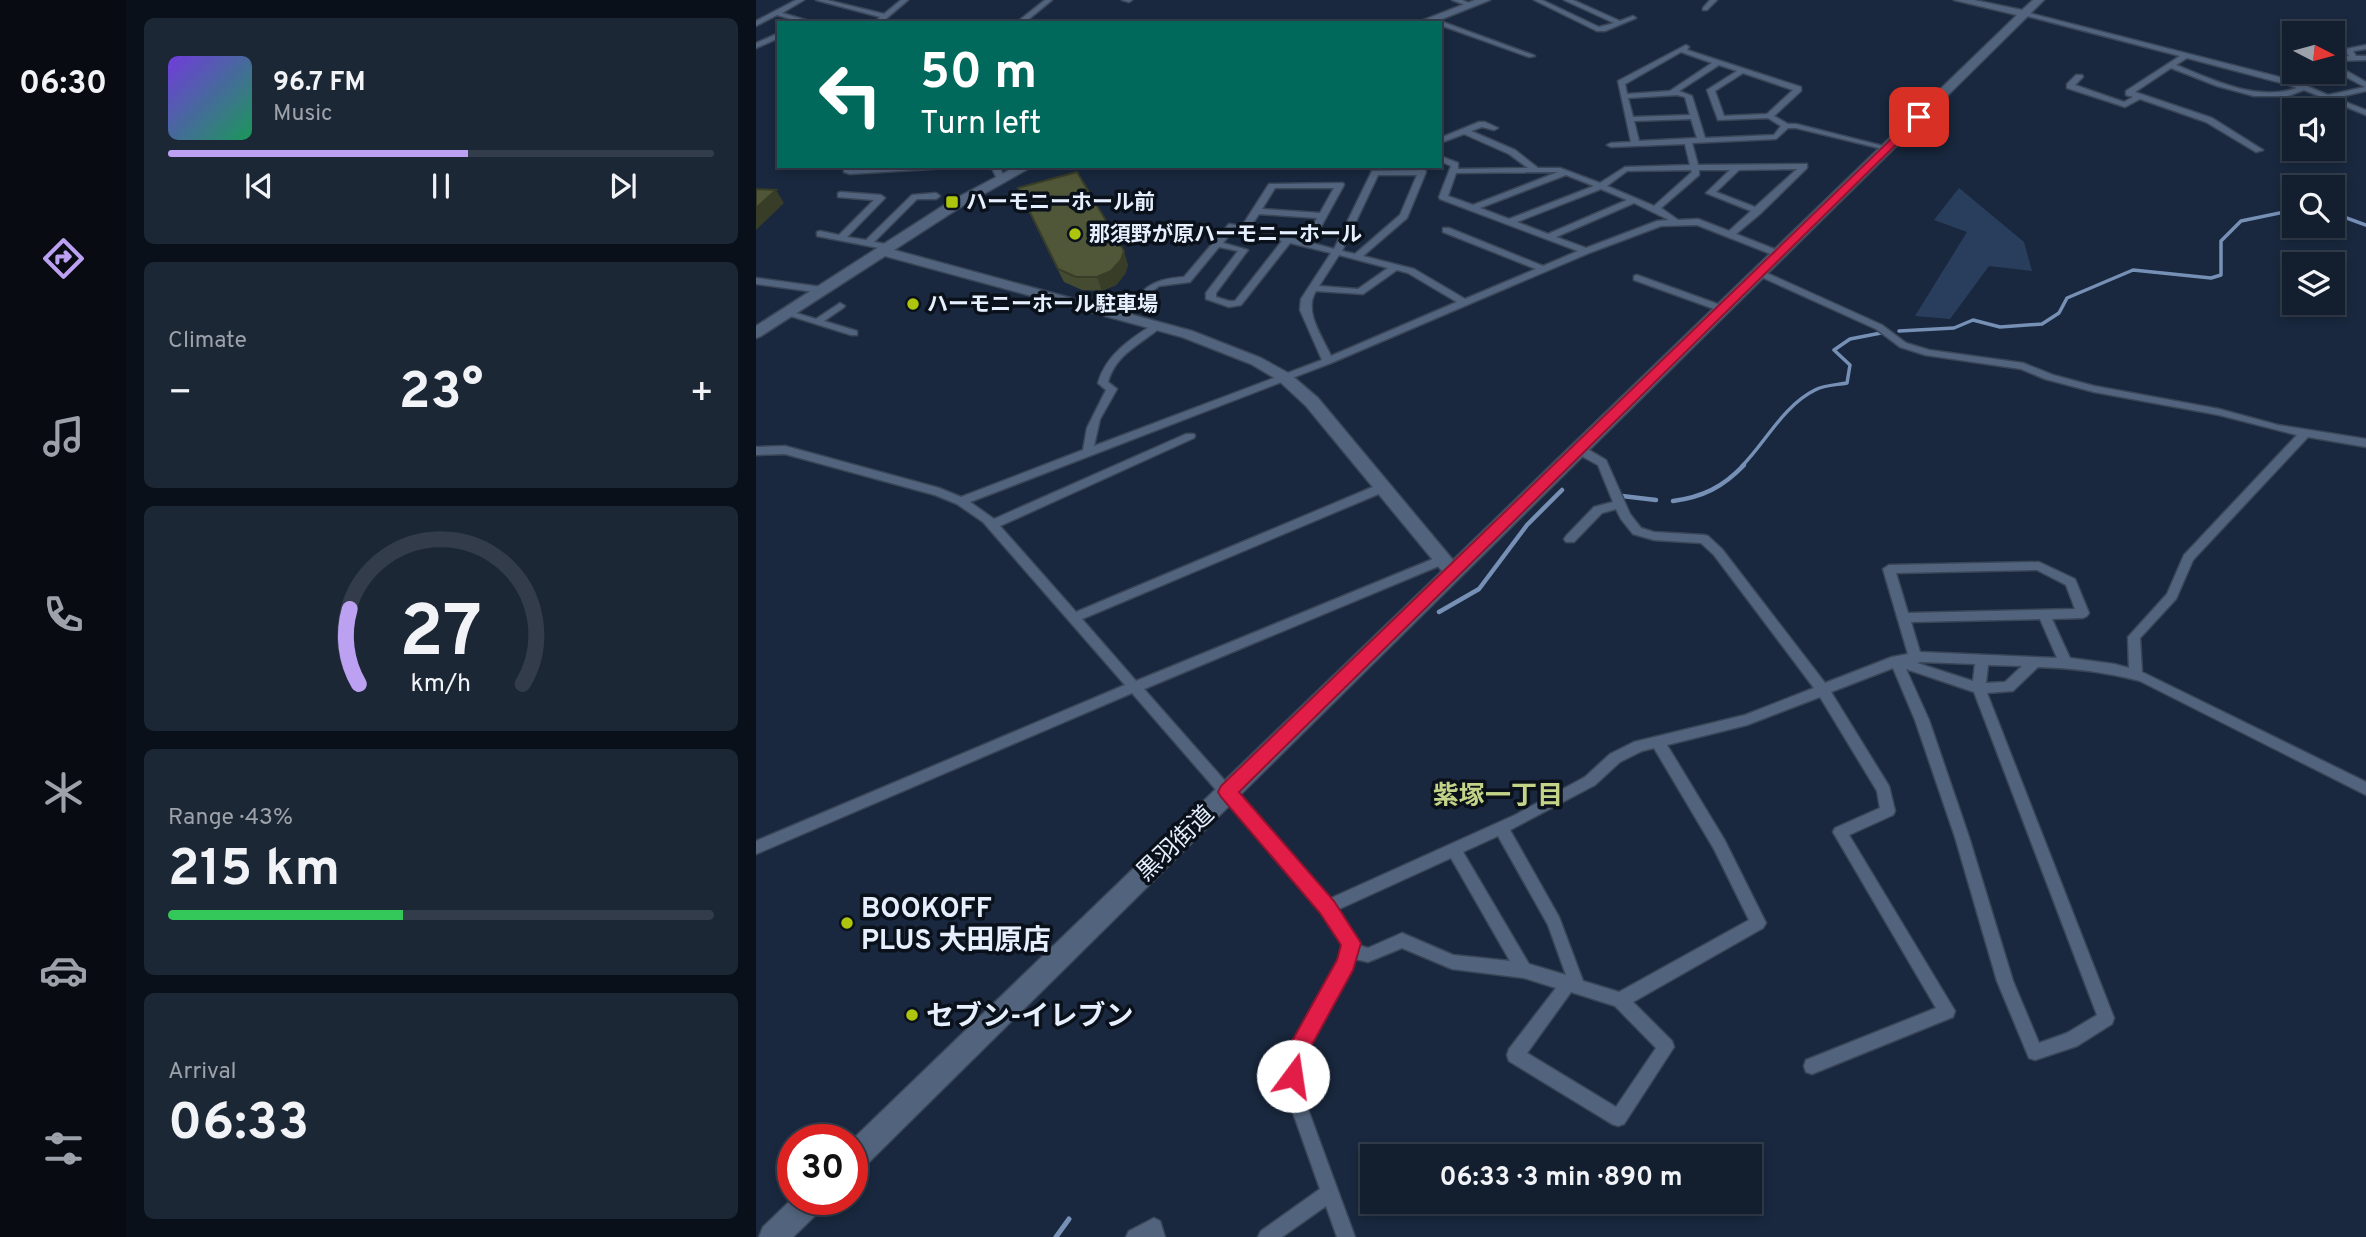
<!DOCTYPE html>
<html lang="en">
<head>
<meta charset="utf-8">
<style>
	body { margin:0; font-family:Overpass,"Noto Sans JP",sans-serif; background:#1c2736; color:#f1f3f6; height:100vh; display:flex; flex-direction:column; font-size:26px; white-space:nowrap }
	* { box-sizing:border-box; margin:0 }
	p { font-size:23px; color:#9da2aa }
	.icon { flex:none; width:38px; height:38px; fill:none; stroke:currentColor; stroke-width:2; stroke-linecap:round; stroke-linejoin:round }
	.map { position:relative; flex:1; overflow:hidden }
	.side { display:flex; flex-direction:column; gap:18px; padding:18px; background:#0a1019; width:630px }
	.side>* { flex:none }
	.hud { position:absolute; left:21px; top:21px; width:665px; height:147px; border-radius:0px; box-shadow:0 4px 10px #0003,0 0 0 2px #323c4a; background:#00695c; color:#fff; overflow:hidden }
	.needle { width:46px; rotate:96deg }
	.fabs { position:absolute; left:1526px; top:21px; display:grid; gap:14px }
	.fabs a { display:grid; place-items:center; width:63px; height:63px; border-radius:0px; background:#131e2e; box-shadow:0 4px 10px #0003,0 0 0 2px #323c4a; font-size:35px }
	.speed { position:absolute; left:21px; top:1124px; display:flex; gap:14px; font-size:35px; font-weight:700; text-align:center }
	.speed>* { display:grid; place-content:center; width:91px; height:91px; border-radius:50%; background:#131e2e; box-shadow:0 4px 10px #0003,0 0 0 2px #323c4a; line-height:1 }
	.speed .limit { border:10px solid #d22; background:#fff; color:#111 }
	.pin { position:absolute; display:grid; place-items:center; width:60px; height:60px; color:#fff; margin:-30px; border-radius:14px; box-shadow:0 4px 10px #0006 }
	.me { position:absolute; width:77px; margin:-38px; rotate:14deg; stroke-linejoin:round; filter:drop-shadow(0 0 5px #0008) }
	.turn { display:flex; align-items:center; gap:24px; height:147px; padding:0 28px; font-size:32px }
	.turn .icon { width:91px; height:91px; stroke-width:2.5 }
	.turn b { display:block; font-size:49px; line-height:60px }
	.big { font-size:52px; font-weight:700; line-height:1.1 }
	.side .widget { flex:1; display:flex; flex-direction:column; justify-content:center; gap:10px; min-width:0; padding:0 24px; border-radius:10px; background:#1c2736 }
	.side .dial { align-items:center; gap:0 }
	.dial svg { height:182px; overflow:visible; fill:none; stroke:#323c4a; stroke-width:7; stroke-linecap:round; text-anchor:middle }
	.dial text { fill:#f1f3f6; stroke:none }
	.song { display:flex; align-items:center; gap:21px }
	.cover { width:84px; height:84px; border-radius:10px; background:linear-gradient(135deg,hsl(260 70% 55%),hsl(150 70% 35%)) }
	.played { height:7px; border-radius:4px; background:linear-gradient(90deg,#bca0f2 55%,#323c4a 55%) }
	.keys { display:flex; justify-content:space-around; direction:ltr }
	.heat { display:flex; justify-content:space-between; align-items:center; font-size:38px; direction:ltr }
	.charge { height:10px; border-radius:5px; background:linear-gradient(90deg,#34c759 43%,#323c4a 0) }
	.trip { position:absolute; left:604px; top:1144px; width:402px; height:70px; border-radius:0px; background:#131e2e; box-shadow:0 4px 10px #0003,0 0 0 2px #323c4a; font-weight:700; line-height:70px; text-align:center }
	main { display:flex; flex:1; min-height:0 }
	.menu { display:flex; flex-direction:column; width:126px; justify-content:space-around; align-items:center; background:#080c12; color:#9da2aa }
	.menu .icon { width:49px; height:49px }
	.menu .selected { color:#bca0f2 }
	.menu b { font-size:32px; color:#f1f3f6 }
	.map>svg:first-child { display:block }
	.green { fill:#293e5c }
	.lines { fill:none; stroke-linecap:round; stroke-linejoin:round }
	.stream-far2 { stroke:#7690b6; stroke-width:3.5 }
	.stream-far1 { stroke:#7690b6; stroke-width:4.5 }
	.stream { stroke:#7690b6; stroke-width:5 }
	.street-casing { stroke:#3a4658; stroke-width:3 }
	.secondary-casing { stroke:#3a4658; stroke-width:3 }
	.street { fill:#52647d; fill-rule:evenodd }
	.secondary { fill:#52647d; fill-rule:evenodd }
	.wall { fill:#454b31 }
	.shaded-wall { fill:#383d28 }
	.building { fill:#505739; stroke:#383d28; stroke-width:2 }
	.route { fill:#e11d48; stroke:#92132f; stroke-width:2 }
	.poi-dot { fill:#adc60d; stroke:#0a111a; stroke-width:2.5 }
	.labels { text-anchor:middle; stroke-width:7; stroke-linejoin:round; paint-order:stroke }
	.far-poi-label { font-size:21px; font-weight:bold; fill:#e5effe; stroke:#0a111a; text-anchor:start }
	.street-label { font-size:24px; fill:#e5effe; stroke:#0a111a }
	.neighbourhood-label { font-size:26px; font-weight:bold; fill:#c3d387; stroke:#0a111a }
	.near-poi-label { font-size:28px; font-weight:bold; fill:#e5effe; stroke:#0a111a; text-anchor:start }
</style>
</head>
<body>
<main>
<nav class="menu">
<b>06:30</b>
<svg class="icon selected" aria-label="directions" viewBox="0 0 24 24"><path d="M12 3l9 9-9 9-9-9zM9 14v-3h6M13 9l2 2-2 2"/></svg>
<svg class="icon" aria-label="music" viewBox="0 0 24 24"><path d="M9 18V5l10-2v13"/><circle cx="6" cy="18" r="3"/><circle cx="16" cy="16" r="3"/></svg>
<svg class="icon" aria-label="phone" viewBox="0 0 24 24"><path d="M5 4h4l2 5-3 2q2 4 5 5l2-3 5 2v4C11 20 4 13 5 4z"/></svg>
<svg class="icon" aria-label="climate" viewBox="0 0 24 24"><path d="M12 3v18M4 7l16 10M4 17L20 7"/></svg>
<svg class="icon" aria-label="car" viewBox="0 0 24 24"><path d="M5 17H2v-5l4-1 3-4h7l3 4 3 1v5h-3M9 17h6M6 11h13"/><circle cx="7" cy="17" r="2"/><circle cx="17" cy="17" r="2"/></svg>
<svg class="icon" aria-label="filters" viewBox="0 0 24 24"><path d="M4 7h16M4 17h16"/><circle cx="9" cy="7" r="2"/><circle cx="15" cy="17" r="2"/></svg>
</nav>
<section class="side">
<div class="widget">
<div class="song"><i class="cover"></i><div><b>96.7 FM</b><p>Music</p></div></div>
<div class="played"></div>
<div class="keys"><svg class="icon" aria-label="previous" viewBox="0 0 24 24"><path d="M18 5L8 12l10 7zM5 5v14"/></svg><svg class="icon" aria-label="pause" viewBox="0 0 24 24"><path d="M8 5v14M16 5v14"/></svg><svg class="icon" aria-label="next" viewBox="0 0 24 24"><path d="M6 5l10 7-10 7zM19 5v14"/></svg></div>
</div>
<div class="widget"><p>Climate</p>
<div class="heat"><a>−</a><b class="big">23°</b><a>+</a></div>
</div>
<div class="widget dial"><svg viewBox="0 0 100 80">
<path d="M14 69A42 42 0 1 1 86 69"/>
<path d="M14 69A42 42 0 0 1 10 36" stroke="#bca0f2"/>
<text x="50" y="56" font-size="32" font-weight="700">27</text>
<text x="50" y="72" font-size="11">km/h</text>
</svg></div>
<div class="widget"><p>Range · 43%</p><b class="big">215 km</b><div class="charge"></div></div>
<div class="widget"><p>Arrival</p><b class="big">06:33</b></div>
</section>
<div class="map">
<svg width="1610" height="1237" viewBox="0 0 1610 1237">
	<rect width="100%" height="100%" fill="#19283e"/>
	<path class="green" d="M 1203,188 L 1268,242 L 1276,271 L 1233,266 L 1194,319 L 1159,316 L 1211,232 L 1178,220 Z"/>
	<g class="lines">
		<g class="stream-far2">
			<path d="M 1577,213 L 1610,225"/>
			<path d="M 1143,331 L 1198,328 L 1217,320 L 1244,327 L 1286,324 L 1303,313 L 1311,298 L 1377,270 L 1455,278 L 1465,275 L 1465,241 L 1485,221 L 1538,210"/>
			<path d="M 986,466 C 1009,443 1028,405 1059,390 C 1068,385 1080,385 1091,383 L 1094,365 L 1078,350 L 1094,339 L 1125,333"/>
		</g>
		<g class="stream-far1">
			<path d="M 866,496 L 900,500"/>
			<path d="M 917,501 C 947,497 967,487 988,465"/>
			<path d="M 683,612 L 723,589 L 771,525 L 806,490"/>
		</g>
		<path class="stream" d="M 300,1237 L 313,1219"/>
		<g class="street-casing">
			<g id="street">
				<path d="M 40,0 L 48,0 L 26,13 L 60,23 L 48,23 L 21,15 L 0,26 L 0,21 Z"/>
				<path d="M 60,0 L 71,0 L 128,14 L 145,0 L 152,0 L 125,23 L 119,22 L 124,17 Z"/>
				<path d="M 289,0 L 296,0 L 268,23 L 260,23 Z"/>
				<path d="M 366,0 L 376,0 L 373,2 Z"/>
				<path d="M 696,0 L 706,0 L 718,5 L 715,7 Z"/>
				<path d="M 778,0 L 786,0 L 843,27 L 858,23 L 808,0 L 817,0 L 864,21 L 877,16 L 880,18 L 849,31 L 841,31 Z"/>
				<path d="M 954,0 L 961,0 L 951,10 L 947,10 L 947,8 Z"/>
				<path d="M 1269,12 L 1539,81 L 1572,95 L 1609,87 L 1577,70 L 1577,65 L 1580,65 L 1610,82 L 1610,91 L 1579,98 L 1610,110 L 1610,115 L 1548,90 L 1532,96 L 1498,96 L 1461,86 L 1415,68 L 1379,92 L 1456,118 L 1507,150 L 1500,152 L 1450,122 L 1384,99 L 1369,107 L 1311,88 L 1311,84 L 1320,75 L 1326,75 L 1327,77 L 1319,85 L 1368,102 L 1377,97 L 1370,95 L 1370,91 L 1424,56 L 1267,15 L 1267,13 ZM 1431,58 L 1533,85 L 1541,88 C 1500,102 1458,80 1420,65 Z"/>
				<path d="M 684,21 L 777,55 L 779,56 L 773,57 L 684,25 L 684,23 L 681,23 Z"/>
				<path d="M 23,33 L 23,38 L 0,48 L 0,43 Z"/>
				<path d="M 930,45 L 933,47 L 931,50 L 1045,87 L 1045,91 L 1018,116 L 1032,124 L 1040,124 L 1135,148 L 1131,150 L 1040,128 L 1032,128 L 1020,139 L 936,143 L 942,165 L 1051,164 L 1051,168 L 1005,213 L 980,234 L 1026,252 L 1026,256 L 1020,256 L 941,225 L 905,226 L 833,253 L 575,363 L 214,502 L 238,519 L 430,434 L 438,434 L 439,436 L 438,438 L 244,526 L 320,612 L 624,484 L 632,484 L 634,487 L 632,490 L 326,619 L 380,681 L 682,557 L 690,557 L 692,560 L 690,563 L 388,689 L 573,899 L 759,815 L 829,777 L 854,754 L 878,742 L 989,715 L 1058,688 L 958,555 L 945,543 L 898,540 L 877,534 L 865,519 L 860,509 L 846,513 L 818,542 L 810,542 L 808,539 L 810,536 L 838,507 L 857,502 L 842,465 L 820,453 L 819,450 L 820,447 L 828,447 L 850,460 L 874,514 L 885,528 L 898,532 L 948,535 L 952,536 L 966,549 L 1069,683 L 1136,657 L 1152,654 L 1127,569 L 1133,565 L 1283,562 L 1319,579 L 1333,613 L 1331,616 L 1327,618 L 1296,619 L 1314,658 L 1358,664 L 1373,668 L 1372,637 L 1411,594 L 1428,555 L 1541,435 L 1463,415 L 1338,392 L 1289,379 L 1265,369 L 1169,355 L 1144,347 L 1120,329 L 1001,275 L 999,273 L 1004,270 L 1126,325 L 1150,343 L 1173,350 L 1267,363 L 1297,375 L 1338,386 L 1463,409 L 1522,425 L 1610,439 L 1610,447 L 1552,437 L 1437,560 L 1420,599 L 1384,638 L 1386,672 L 1610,782 L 1610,795 L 1384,681 C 1350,672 1317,668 1282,667 L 1257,691 L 1231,693 L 1358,1018 L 1356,1024 L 1321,1046 L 1279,1060 L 1273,1058 L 1241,981 L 1199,837 L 1159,720 L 1137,668 L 1075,692 L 1133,786 L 1139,811 L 1137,815 L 1093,835 L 1199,1011 L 1197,1017 L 1056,1074 L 1050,1072 L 1048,1066 L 1050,1060 L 1180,1008 L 1077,832 L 1079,828 L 1124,808 L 1121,791 L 1064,697 L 991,725 L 911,745 L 968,839 L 1010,923 L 1007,928 L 877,1002 L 916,1041 L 918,1047 L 868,1124 L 862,1126 L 856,1124 L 753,1061 L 751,1055 L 753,1049 L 800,988 L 768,978 L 696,969 L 646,948 L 612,962 L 599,959 L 545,1060 L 546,1093 L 599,1237 L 581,1237 L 570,1206 L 526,1237 L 502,1237 L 505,1231 L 564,1189 L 530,1093 L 529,1059 L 583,961 L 587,944 L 566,912 L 376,693 L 0,854 L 0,841 L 369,685 L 227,522 L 201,504 L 179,495 L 29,454 L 0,455 L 0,447 L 29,446 L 183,488 L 205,497 L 327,450 L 331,428 L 350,390 L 342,383 C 350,355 374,339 398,324 L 404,324 L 406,326 C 386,344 360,353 352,382 L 361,389 L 344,419 L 338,446 L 566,360 L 544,310 L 545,299 L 575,253 L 534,243 L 485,305 L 473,307 L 450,299 L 450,293 L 482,251 L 463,247 L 434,282 L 403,286 L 392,295 L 372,320 L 366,320 L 364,318 C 385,291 392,279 428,277 L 473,224 L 486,226 L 513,184 L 516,184 L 587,183 L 588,185 L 556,243 L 578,249 L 616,171 L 669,170 L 670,172 L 651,218 L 607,256 L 658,269 L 709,299 L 780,269 L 687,232 L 687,228 L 693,228 L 787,266 L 822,251 L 684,199 L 683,197 L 695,166 L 684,161 L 684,156 L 702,163 L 702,169 L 772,168 L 753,154 L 708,134 L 684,143 L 684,138 L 723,122 L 729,122 L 742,128 L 738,130 L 726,127 L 715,131 L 759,150 L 782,168 L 804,168 L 844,183 L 869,167 L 934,165 L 929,144 L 855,147 L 851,145 L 855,143 L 875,142 L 862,81 ZM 925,52 L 956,63 L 914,91 L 871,94 L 869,84 ZM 963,65 L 981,71 L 951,90 L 962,120 L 1012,118 L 1025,126 L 1018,135 L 949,138 L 936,96 L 923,91 ZM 987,73 L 1037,90 L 1011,114 L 968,116 L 959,91 ZM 921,95 L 929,97 L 934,115 L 877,117 L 872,98 ZM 935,119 L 941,138 L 883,141 L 878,121 ZM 1041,169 L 999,207 L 960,192 L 983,170 ZM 935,170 L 936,172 L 898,206 L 851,186 L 871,171 ZM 943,170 L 974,170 L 950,193 L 995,211 L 973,231 L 942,219 L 922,220 L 905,208 L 943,175 ZM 802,172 L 717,205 L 692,196 L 700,173 ZM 622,175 L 661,175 L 644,215 L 599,254 L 586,251 ZM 810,175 L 838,186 L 753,219 L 724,208 ZM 519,188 L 578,188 L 564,213 L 506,209 ZM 845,189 L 871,200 L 792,234 L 761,222 ZM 878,203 L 913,220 L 901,221 L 830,248 L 800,237 ZM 503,214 L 561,218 L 549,241 L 494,228 ZM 479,228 L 526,241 L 479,301 L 473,301 L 460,297 L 460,293 L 492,250 L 467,243 ZM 583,255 L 632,268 L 602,289 L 563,286 ZM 641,270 L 652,273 L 701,302 L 575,356 C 566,336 547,311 560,291 L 607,294 ZM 1281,570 L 1310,585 L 1319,609 L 1152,613 L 1140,573 ZM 1284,619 L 1301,658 L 1164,652 L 1155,622 ZM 1165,662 L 1219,664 L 1217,681 L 1161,663 ZM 1232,665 L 1266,666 L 1249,682 L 1230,683 ZM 1150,669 L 1218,692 L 1341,1015 L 1311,1033 L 1283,1043 L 1257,981 L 1213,837 L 1173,720 ZM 898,748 L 958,849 L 993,920 L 863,992 L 827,981 L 803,917 L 754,830 L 839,785 L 864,762 L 886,751 ZM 742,836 L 792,925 L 810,975 L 773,964 L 707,852 ZM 695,858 L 754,961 L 697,955 L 646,933 L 612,948 L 602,945 L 600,938 L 581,910 ZM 815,992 L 859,1006 L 900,1048 L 860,1107 L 771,1053 Z"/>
				<path d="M 1610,45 L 1610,49 L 1597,51 L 1600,56 L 1610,56 L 1610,60 L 1577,61 L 1577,57 L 1593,56 L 1588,50 L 1590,49 Z"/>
				<path d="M 88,166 L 96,166 L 96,169 L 193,166 L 189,168 L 94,174 L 88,172 Z"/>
				<path d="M 235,166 L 243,166 L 249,179 L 248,181 L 242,181 Z"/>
				<path d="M 85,192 L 125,195 L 129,198 L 91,237 L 110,240 L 156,195 L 180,193 L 184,196 L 180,199 L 161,199 L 118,242 L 136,245 L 137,247 L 133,250 L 61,236 L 61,232 L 64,231 L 83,235 L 118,200 L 82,197 L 82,193 Z"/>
				<path d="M 881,275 L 970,307 L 972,309 L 967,312 L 964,311 L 878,280 L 878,276 Z"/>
				<path d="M 0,278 L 66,287 L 71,290 L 66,293 L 0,284 Z"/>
				<path d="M 84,303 L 89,306 L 87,308 L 68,321 L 101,331 L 101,335 L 95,335 L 25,313 L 30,310 L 60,319 Z"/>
				<path d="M 398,1218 L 404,1221 L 409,1237 L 370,1237 L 373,1231 Z"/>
			</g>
		</g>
		<g class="secondary-casing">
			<g id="secondary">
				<path d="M 719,0 L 734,0 L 676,23 L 660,23 Z"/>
				<path d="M 1198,0 L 1218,0 L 1266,10 L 1277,0 L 1288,0 L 106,1169 L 96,1172 L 96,1140 L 686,571 L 550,406 L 522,380 L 495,364 L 426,337 L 129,256 L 5,336 L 0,338 L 0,326 L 193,202 L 261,166 L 277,166 L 203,208 L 138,250 L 436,331 L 505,358 L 534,374 L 562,398 L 697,560 L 1261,15 Z"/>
				<path d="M 37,1198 L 70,1199 L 66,1209 L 37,1237 L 3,1237 L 7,1227 Z"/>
			</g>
		</g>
		<use href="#street" class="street"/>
		<use href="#secondary" class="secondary"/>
	</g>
	<path class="wall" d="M 262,188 L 372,265 L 369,274 L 360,285 L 346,291 L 326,290 L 308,282 L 268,202 Z"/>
	<g class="shaded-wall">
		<path d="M 20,190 L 28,203 L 0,230 L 0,208 Z"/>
		<path d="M 368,251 L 372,265 L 369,274 L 360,285 L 346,291 L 341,277 Z"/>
	</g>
	<g class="building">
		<path d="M 321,172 L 368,251 L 365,260 L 355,271 L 341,277 L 320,277 L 302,269 L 262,188 Z"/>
		<path d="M 0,189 L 20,190 L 0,208 Z"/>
	</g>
	<path class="route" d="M 1160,115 L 1168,117 L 483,792 L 578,901 L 605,943 L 597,970 L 547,1061 L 548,1076 L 545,1084 L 537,1087 L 530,1084 L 526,1059 L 581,960 L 585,945 L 564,913 L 465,797 L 462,792 L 465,786 Z"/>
	<g class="poi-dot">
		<rect x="189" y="195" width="14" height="14" rx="3.5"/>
		<circle cx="319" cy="234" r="7"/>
		<circle cx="157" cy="304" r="7"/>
		<circle cx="91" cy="923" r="7"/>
		<circle cx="156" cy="1015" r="7"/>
	</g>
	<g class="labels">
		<g class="far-poi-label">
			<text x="210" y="209">ハーモニーホール前</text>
			<text x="333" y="241">那須野が原ハーモニーホール</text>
			<text x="171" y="311">ハーモニーホール駐車場</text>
		</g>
		<g class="street-label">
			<text transform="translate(419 843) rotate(-44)" y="8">黒羽街道</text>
		</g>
		<g class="neighbourhood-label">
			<text x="742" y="804">紫塚一丁目</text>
		</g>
		<g class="near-poi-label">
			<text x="105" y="917">BOOKOFF<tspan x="105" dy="32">PLUS 大田原店</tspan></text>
			<text x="170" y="1025">セブン-イレブン</text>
		</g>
	</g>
</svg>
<div class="fabs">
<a><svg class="needle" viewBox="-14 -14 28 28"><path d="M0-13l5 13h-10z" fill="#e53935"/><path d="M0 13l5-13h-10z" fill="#9da2aa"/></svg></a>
<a><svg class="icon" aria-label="sound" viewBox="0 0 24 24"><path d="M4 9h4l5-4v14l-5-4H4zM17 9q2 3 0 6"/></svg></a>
<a><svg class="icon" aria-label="search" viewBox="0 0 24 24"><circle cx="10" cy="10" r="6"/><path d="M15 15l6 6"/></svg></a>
<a><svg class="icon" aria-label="layers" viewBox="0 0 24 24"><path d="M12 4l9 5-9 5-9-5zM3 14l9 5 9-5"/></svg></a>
</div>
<div class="speed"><div class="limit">30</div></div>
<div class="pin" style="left:1163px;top:117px;background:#d93025"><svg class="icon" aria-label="arrive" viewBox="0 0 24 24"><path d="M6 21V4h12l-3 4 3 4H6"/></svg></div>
<svg class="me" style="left:537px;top:1076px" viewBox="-20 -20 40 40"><circle r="19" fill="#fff"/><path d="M0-13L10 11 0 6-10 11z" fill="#e11d48"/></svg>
<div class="trip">06:33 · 3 min · 890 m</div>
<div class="hud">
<div class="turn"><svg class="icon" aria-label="left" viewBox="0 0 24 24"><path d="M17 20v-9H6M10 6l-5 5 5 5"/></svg><div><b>50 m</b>Turn left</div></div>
</div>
</div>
</main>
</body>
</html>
